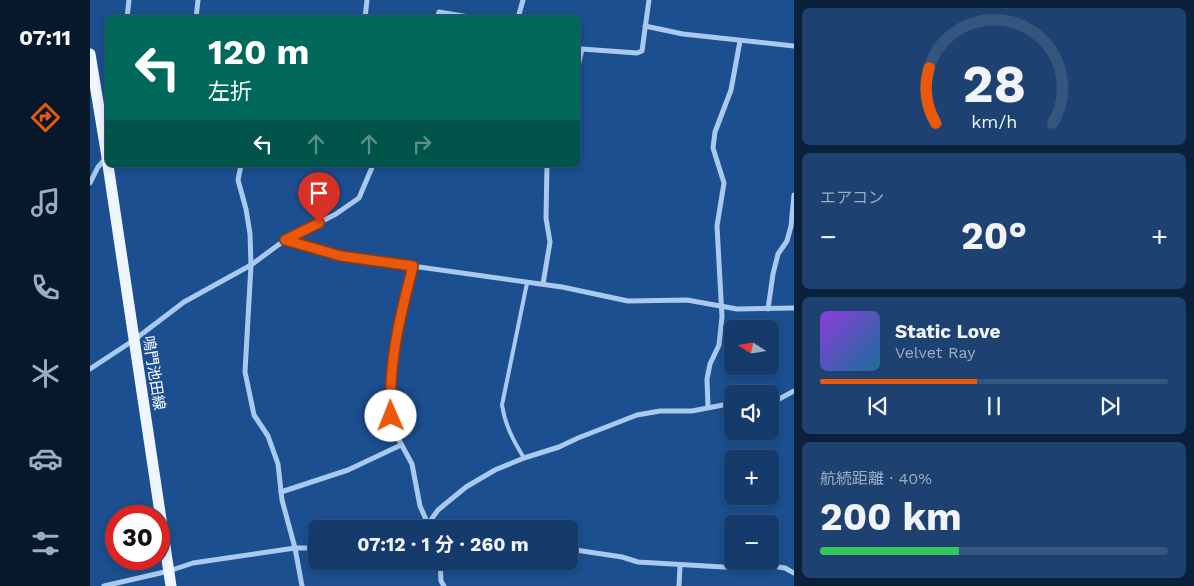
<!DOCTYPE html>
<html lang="ja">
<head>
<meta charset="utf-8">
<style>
	body { margin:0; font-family:"Work Sans","Noto Sans JP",sans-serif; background:#1d4271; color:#f1f3f6; height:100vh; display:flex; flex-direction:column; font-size:19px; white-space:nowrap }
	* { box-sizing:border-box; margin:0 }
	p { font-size:16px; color:#9dadc1 }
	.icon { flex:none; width:28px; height:28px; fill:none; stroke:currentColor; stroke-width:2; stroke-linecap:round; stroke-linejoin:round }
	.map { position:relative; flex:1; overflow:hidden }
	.side { display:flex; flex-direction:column; gap:8px; padding:8px; background:#0b203b; width:400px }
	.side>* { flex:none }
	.guide { position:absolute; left:15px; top:15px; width:475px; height:152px; border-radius:8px; box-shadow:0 2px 8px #0003,0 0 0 1px #33557e; background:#00695c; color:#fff; overflow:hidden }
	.needle { width:32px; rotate:282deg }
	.buttons { position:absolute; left:634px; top:320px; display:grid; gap:10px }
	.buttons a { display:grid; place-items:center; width:55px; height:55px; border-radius:8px; background:#143b6b; box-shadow:0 2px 8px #0003,0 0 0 1px #33557e; font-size:25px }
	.speed { position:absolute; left:15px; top:505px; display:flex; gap:10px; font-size:25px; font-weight:700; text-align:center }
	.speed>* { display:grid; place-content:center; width:65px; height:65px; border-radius:50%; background:#143b6b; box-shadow:0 2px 8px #0003,0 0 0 1px #33557e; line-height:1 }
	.speed .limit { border:8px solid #d22; background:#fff; color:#111 }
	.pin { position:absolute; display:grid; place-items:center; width:42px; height:42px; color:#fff; margin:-51px -21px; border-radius:50% 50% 50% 0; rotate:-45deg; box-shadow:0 0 5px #0007 }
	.pin .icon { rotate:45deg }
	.me { position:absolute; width:55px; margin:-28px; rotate:359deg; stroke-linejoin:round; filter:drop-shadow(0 0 4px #0008) }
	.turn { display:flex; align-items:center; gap:18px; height:105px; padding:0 20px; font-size:22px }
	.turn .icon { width:65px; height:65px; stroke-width:2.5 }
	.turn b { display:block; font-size:35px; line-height:42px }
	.lanes { display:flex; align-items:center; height:48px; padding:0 20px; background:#0003; justify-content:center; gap:25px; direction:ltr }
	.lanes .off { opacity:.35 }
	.big { font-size:38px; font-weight:700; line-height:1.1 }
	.side .tile { flex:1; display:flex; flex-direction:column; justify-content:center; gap:8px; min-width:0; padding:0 18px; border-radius:8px; background:#1d4271 }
	.side .dial { align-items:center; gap:0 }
	.dial svg { height:130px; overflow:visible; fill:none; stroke:#33557e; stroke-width:7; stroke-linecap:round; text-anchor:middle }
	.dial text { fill:#f1f3f6; stroke:none }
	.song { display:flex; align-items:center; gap:15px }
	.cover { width:60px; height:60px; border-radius:8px; background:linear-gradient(135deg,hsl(270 70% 55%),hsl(200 70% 35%)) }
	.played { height:5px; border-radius:2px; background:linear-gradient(90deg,#ea580c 45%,#33557e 45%) }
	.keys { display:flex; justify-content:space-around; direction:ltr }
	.heat { display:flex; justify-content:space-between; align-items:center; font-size:28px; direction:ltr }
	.charge { height:8px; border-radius:4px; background:linear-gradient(90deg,#34c759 40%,#33557e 0) }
	.trip { position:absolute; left:218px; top:520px; width:270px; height:50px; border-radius:8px; background:#143b6b; box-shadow:0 2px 8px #0003,0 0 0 1px #33557e; font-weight:700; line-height:50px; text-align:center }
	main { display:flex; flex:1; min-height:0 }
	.dock { display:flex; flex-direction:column; width:90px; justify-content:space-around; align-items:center; background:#08182b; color:#9dadc1 }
	.dock .icon { width:35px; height:35px }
	.dock .current { color:#ea580c }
	.dock b { font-size:22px; color:#f1f3f6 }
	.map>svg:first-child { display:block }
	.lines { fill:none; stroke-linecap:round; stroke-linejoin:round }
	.service { stroke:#a9c9ee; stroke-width:4 }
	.minor { stroke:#a9c9ee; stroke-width:5 }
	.primary { stroke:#f0f6ff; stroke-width:11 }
	.route-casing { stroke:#983908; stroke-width:12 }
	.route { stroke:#ea580c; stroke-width:9 }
	.labels { text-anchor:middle; stroke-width:5; stroke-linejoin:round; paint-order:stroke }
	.street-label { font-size:15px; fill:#fff; stroke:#1b4f8f }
</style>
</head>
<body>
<main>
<nav class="dock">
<b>07:11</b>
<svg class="icon current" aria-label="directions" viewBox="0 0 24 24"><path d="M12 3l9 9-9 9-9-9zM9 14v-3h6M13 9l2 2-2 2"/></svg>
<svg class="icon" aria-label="music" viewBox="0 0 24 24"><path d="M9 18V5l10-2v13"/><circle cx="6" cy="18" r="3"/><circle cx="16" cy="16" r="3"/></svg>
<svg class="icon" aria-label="phone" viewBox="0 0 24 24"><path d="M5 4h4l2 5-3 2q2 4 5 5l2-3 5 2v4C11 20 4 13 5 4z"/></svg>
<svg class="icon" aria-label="climate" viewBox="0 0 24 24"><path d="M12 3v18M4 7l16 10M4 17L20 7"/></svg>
<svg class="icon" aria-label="car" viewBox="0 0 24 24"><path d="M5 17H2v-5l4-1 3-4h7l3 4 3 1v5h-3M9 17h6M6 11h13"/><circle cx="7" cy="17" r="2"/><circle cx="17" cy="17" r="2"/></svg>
<svg class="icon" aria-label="filters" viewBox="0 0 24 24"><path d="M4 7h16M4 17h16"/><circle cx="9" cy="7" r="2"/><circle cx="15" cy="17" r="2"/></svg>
</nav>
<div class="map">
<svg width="704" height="586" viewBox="0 0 704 586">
	<rect width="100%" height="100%" fill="#1b4f8f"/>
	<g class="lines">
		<path class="service" d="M 434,458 C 423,440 415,425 412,405 L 437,283"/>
		<g class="minor">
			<path d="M 37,18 L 39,0"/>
			<path d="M 106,18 L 108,0"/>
			<path d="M 275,18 L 277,0"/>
			<path d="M 347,18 L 349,12 L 385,18"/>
			<path d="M 428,18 L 433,0"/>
			<path d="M 555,26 L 593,34 L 704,46"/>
			<path d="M 488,66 L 492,49 L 547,53 L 552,51 L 559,0"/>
			<path d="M 151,165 L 148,180 L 156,209 L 160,234 L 161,265 L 155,372 L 164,415 L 178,436 L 188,464 L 192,500 L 205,548 L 212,586"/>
			<path d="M 0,183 L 8,167 L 16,158"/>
			<path d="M 195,240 L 251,256 L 472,287 L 538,301 L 597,300 L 647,309 L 704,308"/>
			<path d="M 323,266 L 305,341 L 300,404 L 302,427 L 322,464 L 330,506 L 338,524 L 342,529"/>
			<path d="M 453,284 L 460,242 L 456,218 L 457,165"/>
			<path d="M 678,309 L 683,274 L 688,254 L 697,241 L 701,226 L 704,195"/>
			<path d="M 0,369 L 44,340 L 94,302 L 161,265 L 195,240 L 246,214 L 269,198 L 283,165"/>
			<path d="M 680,404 L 704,391"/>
			<path d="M 618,407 L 617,379 L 620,364 L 629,345 L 632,317 L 627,226 L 634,183 L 623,148 L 625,132 L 641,90 L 650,41"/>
			<path d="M 191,492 L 258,470 L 311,445"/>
			<path d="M 327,529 L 338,524 L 348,510 L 376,487 L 405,470 L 434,458 L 469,447 L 488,438 L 547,415 L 570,411 L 602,411 L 633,405 L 642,406"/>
			<path d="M 479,549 L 532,557 L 548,562 L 633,567 L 682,566 L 695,568 L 704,573"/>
			<path d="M 350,561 L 351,581 L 354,586"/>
			<path d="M 14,586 L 79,571 L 103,563 L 205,548 L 226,548"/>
			<path d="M 589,586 L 590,566"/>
		</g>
		<g class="primary">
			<path d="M 0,54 L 18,163"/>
			<path d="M 18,165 L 81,586"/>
		</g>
	</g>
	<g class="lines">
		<g class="route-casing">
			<path id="route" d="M 229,223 L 195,240 L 251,256 L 323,266 C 310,316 298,364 301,416"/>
		</g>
		<use href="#route" class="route"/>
	</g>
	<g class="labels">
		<g class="street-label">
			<text transform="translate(64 373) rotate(81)" y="5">鳴門池田線</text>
		</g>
	</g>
</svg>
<div class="buttons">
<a><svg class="needle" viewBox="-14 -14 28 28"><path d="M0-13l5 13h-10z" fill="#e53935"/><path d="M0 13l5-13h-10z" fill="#9dadc1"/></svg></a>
<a><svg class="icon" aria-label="sound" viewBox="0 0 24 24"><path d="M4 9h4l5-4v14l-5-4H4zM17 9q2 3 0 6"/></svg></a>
<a>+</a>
<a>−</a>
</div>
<div class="speed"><div class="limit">30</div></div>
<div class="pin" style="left:229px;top:223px;background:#d93025"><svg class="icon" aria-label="arrive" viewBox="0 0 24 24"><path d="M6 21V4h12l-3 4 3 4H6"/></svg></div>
<svg class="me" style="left:301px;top:416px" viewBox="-20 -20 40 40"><circle r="19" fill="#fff"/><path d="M0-13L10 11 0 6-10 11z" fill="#ea580c"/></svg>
<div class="trip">07:12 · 1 分 · 260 m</div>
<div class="guide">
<div class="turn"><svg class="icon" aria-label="left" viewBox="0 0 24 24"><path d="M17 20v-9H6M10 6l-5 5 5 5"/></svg><div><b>120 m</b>左折</div></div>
<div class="lanes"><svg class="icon" aria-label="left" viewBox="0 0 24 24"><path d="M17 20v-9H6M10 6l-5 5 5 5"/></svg><svg class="icon off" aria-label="ahead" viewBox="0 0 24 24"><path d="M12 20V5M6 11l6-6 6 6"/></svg><svg class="icon off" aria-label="ahead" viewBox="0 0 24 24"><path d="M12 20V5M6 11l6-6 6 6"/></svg><svg class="icon off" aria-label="right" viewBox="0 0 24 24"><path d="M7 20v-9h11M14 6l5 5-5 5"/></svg></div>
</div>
</div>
<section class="side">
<div class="tile dial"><svg viewBox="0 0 100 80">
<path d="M14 69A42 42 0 1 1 86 69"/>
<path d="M14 69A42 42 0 0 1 10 35" stroke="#ea580c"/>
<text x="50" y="56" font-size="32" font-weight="700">28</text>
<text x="50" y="72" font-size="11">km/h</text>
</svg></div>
<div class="tile"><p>エアコン</p>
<div class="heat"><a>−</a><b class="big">20°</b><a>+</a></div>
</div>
<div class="tile">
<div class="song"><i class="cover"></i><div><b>Static Love</b><p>Velvet Ray</p></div></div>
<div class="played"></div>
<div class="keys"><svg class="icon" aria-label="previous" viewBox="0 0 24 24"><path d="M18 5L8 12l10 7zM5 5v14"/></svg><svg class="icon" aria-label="pause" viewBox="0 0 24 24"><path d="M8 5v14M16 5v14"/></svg><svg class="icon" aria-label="next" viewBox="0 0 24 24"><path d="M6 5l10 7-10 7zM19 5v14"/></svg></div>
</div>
<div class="tile"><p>航続距離 · 40%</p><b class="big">200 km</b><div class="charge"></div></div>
</section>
</main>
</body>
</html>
